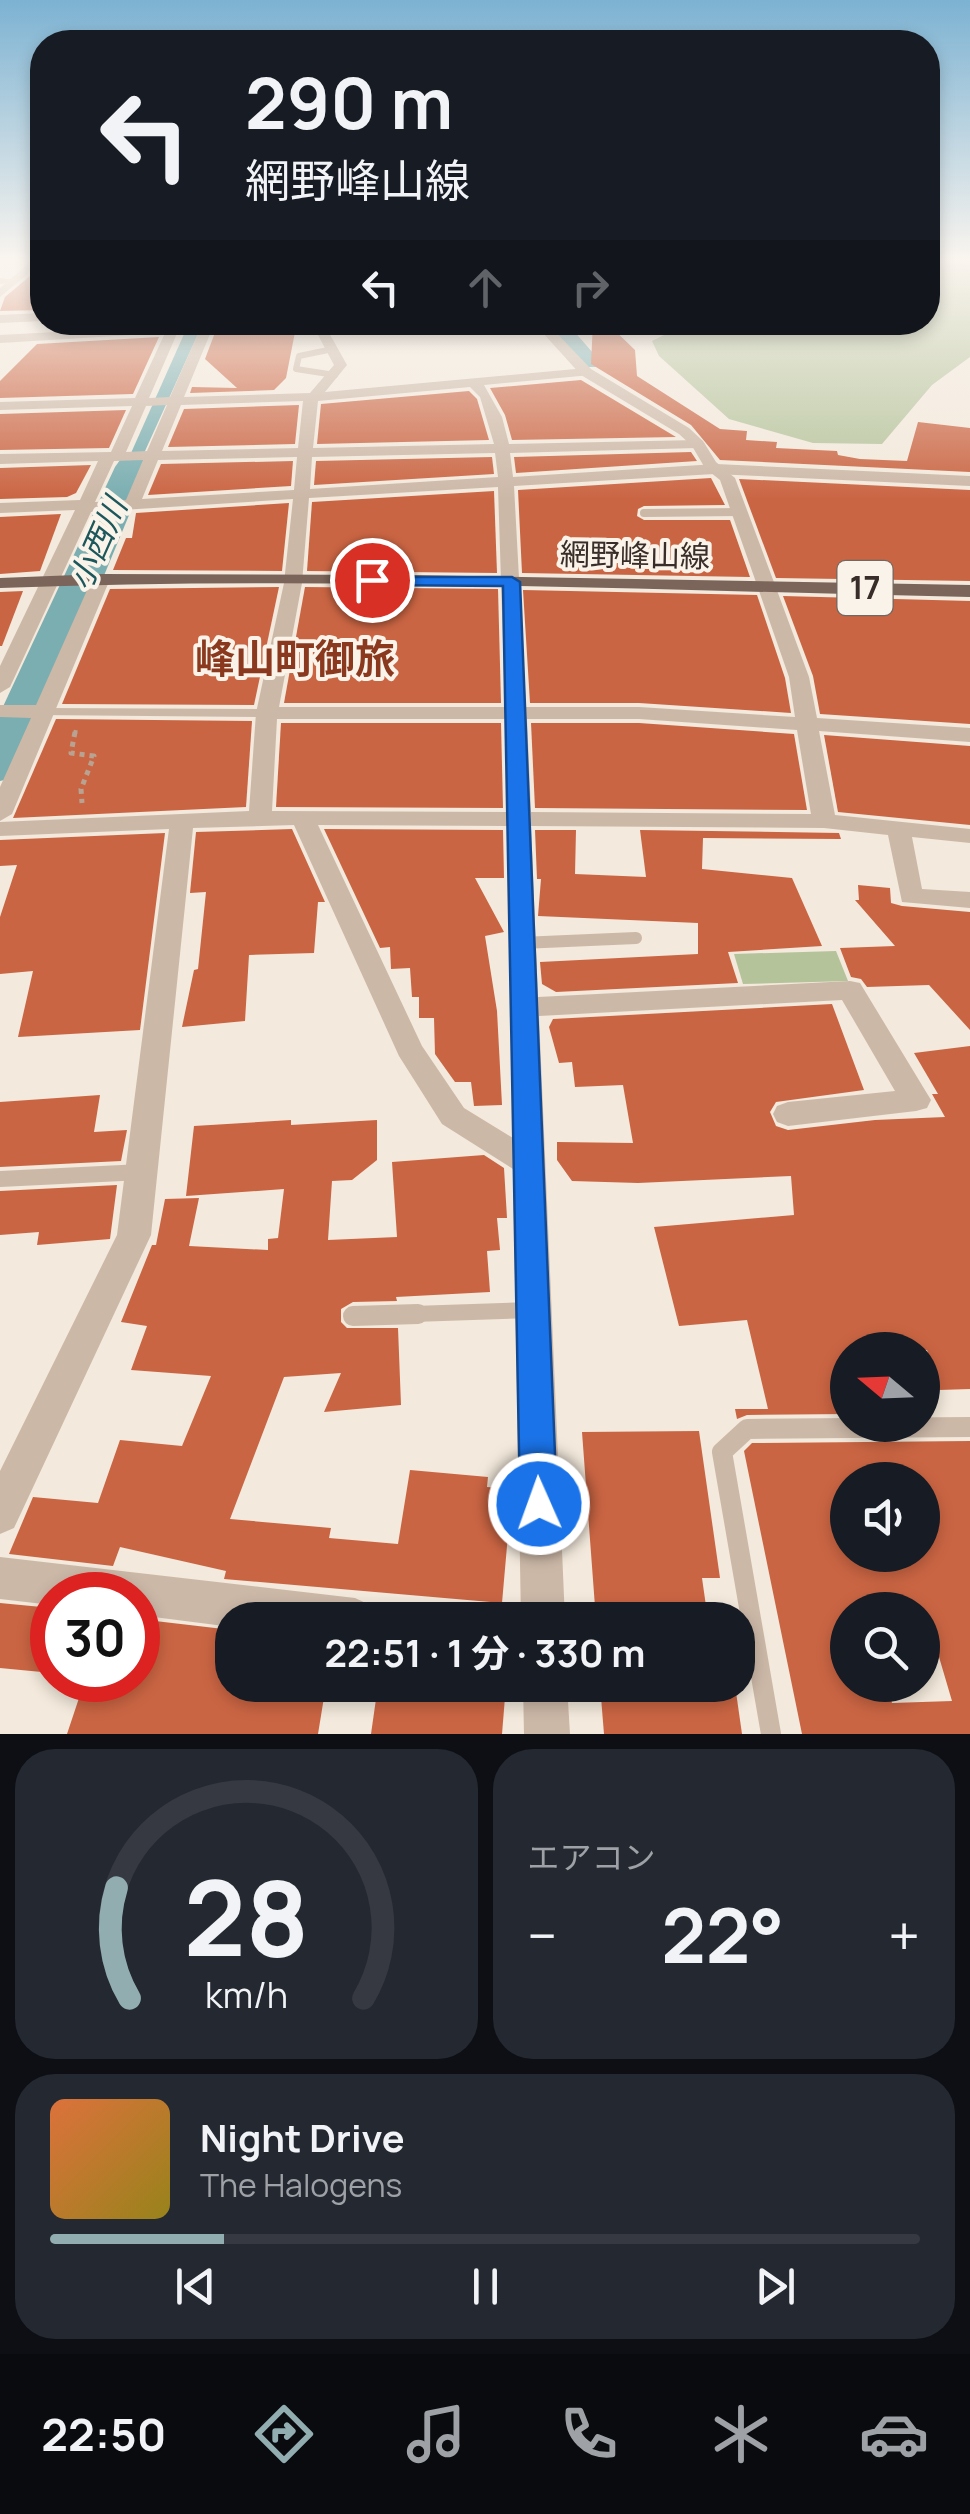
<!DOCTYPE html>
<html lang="ja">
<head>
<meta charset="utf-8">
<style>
	body { margin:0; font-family:Manrope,"Noto Sans JP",sans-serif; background:#242831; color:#f1f3f6; height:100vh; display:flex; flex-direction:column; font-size:38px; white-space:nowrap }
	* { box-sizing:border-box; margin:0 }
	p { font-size:32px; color:#9ea1a6 }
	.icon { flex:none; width:55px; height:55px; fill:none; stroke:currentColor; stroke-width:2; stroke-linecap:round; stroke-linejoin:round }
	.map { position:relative; height:1734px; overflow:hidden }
	.drawer { display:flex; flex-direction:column; gap:15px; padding:15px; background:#0d0f14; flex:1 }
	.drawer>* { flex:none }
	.banner { position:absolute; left:30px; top:30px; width:910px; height:305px; border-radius:40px; box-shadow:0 5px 15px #0003; background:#171b24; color:#f1f3f6; overflow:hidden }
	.needle { width:65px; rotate:289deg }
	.buttons { position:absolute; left:830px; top:1332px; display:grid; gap:20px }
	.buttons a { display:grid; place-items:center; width:110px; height:110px; border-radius:50%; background:#171b24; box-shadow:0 5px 15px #0003; font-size:50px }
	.speed { position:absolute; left:30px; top:1572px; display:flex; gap:20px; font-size:50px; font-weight:700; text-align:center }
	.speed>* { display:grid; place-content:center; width:130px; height:130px; border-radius:50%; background:#171b24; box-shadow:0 5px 15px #0003; line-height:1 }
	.speed .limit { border:15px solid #d22; background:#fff; color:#111 }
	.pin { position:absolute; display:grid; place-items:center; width:85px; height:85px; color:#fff; margin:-42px; border:5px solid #fff; border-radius:50%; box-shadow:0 2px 10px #0007 }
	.me { position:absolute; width:110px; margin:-55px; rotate:358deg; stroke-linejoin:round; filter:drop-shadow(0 0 8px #0008) }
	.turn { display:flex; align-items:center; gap:35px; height:210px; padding:0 50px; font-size:45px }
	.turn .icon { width:130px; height:130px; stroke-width:2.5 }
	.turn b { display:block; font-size:70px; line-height:85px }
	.lanes { display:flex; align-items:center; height:95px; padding:0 50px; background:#0003; justify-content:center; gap:50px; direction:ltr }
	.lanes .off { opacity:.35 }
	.big { font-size:75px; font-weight:700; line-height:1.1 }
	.drawer .card { flex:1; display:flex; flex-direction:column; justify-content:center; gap:15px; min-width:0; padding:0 35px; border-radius:40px; background:#242831 }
	.drawer .dial { align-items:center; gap:0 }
	.dial svg { height:260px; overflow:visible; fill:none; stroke:#363941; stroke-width:7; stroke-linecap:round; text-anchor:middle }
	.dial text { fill:#f1f3f6; stroke:none }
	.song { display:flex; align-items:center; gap:30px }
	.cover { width:120px; height:120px; border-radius:15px; background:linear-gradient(135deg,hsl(20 70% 55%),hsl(50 70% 35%)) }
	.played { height:10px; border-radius:5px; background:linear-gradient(90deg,#91adb0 20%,#363941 20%) }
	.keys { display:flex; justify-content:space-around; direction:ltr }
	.heat { display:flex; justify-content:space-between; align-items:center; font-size:55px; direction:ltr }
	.drawer .tiles { flex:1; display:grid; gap:15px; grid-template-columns:1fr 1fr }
	.card:last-child { grid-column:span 2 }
	.trip { position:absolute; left:215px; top:1602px; width:540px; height:100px; border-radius:40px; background:#171b24; box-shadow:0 5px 15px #0003; font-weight:700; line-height:100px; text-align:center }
	.dock { display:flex; height:160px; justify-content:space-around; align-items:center; background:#090b0e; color:#9ea1a6 }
	.dock .icon { width:70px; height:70px }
	.dock .active { color:#91adb0 }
	.dock b { font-size:45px; color:#f1f3f6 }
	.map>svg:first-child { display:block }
	.green { fill:#b5c39b }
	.water { fill:#7aaeb1 }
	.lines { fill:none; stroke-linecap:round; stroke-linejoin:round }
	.river { fill:#7aaeb1; fill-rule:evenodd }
	.building { fill:#ca6543; fill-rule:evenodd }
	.path-far1 { stroke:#b8a291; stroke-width:4; stroke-dasharray:4 4; stroke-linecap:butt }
	.path { stroke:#b8a291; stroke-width:5; stroke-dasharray:5 5; stroke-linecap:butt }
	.service-far4 { stroke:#ccb8a7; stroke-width:6 }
	.service-far3 { stroke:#ccb8a7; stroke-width:8 }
	.service-far2 { stroke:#ccb8a7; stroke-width:12 }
	.service-far1 { stroke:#ccb8a7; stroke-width:16 }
	.service { stroke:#ccb8a7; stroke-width:20 }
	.pedestrian { fill:#ccb8a7; fill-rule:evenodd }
	.minor { fill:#ccb8a7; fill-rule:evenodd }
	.tertiary { fill:#ccb8a7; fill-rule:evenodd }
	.primary { fill:#7b6459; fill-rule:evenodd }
	.route { fill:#1a73e8; stroke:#114b97; stroke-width:2.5 }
	.labels { text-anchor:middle; stroke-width:8; stroke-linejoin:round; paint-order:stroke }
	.far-street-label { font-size:30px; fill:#382d28; stroke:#faf3e9 }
	.far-water-label { font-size:32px; font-style:italic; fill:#1c575b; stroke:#faf3e9 }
	.shield { fill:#faf3e9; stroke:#726862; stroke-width:2.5 }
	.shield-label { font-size:32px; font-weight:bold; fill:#382d28 }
	.quarter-label { font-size:40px; font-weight:bold; fill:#8a391e; stroke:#faf3e9 }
</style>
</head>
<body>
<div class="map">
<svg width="970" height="1734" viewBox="0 0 970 1734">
	<rect width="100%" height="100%" fill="#f3e9dc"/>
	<g class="green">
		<path d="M 928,257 L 970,257 L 970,357 L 932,385 L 882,444 L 813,443 L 729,419 L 659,356 L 652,341 L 688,323 L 928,322 Z"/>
		<path d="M 836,951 L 848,981 L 743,984 L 734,954 Z"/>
	</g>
	<path class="water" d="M 189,323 L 203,323 L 107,535 L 94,536 Z"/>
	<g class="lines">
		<g class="river">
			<path d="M 538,322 L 566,322 L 600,361 L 596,367 L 576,367 Z"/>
			<path d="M 132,457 L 144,460 L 149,467 L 25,766 L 18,777 L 0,781 L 0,713 L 115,467 L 120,460 Z"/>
		</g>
	</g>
	<g class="building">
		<path d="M 42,266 L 42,310 L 0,311 L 5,297 Z"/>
		<path d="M 219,322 L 297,322 L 286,378 L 274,390 L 190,393 L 192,387 L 237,388 L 205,359 Z"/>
		<path d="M 593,322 L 606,322 L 635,350 L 637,376 L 720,429 L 747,431 L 746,440 L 777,442 L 776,448 L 837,451 L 838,455 L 860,459 L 907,461 L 918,422 L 970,428 L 970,472 L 720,460 L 691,425 L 591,364 Z"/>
		<path d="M 159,337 L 133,394 L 0,398 L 0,381 L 37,344 Z"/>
		<path d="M 581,380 L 676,437 L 512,440 L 505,415 L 490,388 Z"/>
		<path d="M 469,391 L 477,399 L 489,440 L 317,444 L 321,404 Z"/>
		<path d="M 299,405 L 295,444 L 168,447 L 184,409 Z"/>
		<path d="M 126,410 L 109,448 L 0,450 L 0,414 Z"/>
		<path d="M 691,452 L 697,461 L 516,473 L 514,457 Z"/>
		<path d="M 492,457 L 494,474 L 314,485 L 316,461 Z"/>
		<path d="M 293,461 L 291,486 L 148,495 L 161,464 Z"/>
		<path d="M 91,465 L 76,493 L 67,497 L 0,499 L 0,468 Z"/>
		<path d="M 711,478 L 725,505 L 644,506 L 638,509 L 637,516 L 644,520 L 730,520 L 750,577 L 522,573 L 518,490 Z"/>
		<path d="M 739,479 L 970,490 L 970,581 L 776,578 Z"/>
		<path d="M 494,491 L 497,573 L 307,571 L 312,502 Z"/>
		<path d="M 289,503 L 282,571 L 113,570 L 126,538 L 132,538 L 136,513 Z"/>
		<path d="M 61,514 L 40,571 L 0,574 L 0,517 Z"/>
		<path d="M 279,587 L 254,705 L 62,704 L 110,589 Z"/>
		<path d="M 305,587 L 498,589 L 501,703 L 284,703 Z"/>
		<path d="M 523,590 L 757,595 L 785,678 L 791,713 L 639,703 L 530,703 Z"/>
		<path d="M 23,591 L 2,646 L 0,646 L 0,592 Z"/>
		<path d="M 783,596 L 970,601 L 970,724 L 820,714 L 813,676 Z"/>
		<path d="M 56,719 L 252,721 L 246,807 L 13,818 Z"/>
		<path d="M 281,723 L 501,723 L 503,808 L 276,807 Z"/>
		<path d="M 531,723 L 639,723 L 794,734 L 807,810 L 535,808 Z"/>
		<path d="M 824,735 L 970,746 L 970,825 L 838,812 Z"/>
		<path d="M 292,829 L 325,902 L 318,902 L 314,953 L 249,955 L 245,1021 L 182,1027 L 194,970 L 198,969 L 206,892 L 190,893 L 196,832 Z"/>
		<path d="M 324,829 L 503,830 L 504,878 L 475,878 L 504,932 L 485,936 L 497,1011 L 502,1105 L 474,1106 L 471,1082 L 455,1082 L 435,1054 L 434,1018 L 419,1018 L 419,997 L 412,997 L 410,968 L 391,969 L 390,947 L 380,948 Z"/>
		<path d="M 535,830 L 576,830 L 575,874 L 646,877 L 640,830 L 839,833 L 841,839 L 703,838 L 702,869 L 792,878 L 822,946 L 728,952 L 738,983 L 556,992 L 542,984 L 540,962 L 698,954 L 698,923 L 538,916 L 541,879 L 537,879 Z"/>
		<path d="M 165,833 L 140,1030 L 18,1037 L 33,971 L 0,974 L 0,917 L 17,865 L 0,866 L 0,840 Z"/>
		<path d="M 858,885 L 890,888 L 891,903 L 902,906 L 970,912 L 970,1030 L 929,985 L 867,987 L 861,979 L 851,977 L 840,948 L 895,946 L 855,900 L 859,900 Z"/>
		<path d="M 832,1004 L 864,1090 L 776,1102 L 770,1112 L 776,1126 L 788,1130 L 875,1120 L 945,1117 L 932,1094 L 938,1094 L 914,1053 L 970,1046 L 970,1389 L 939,1390 L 927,1350 L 848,1350 L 848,1414 L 747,1415 L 737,1419 L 735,1409 L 768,1409 L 747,1320 L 679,1326 L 654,1227 L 794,1215 L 791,1176 L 638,1183 L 572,1181 L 557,1160 L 557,1142 L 633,1143 L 623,1085 L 575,1087 L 572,1062 L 559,1063 L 549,1027 L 553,1019 Z"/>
		<path d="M 100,1095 L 94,1132 L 127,1130 L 121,1161 L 0,1167 L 0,1102 Z"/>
		<path d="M 291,1120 L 291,1125 L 377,1120 L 377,1160 L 352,1180 L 332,1181 L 328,1240 L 397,1237 L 392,1162 L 484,1155 L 504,1168 L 507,1218 L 497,1218 L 500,1250 L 487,1251 L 490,1292 L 396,1297 L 397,1301 L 353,1302 L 341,1309 L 341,1322 L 347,1328 L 398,1328 L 401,1405 L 324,1412 L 341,1373 L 284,1377 L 230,1519 L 331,1528 L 329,1538 L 398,1544 L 410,1470 L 488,1477 L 487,1487 L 512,1489 L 502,1603 L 224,1579 L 226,1571 L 120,1547 L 113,1566 L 9,1554 L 33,1497 L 98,1503 L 120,1440 L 182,1446 L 211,1376 L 131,1370 L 147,1326 L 121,1322 L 152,1245 L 156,1245 L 165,1199 L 199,1198 L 189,1246 L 268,1250 L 268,1239 L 278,1238 L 284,1189 L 186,1196 L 194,1126 Z"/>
		<path d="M 117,1185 L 110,1239 L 37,1245 L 39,1232 L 0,1235 L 0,1191 Z"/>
		<path d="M 699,1431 L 720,1578 L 702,1578 L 708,1620 L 596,1620 L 582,1432 Z"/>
		<path d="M 970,1441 L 970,1734 L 802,1734 L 744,1451 L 752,1443 ZM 848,1480 L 922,1480 L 922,1555 L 848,1555 ZM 848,1610 L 922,1610 L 922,1640 L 934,1640 L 952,1701 L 892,1703 L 887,1685 L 848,1685 Z"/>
		<path d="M 0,1603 L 52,1608 L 52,1673 L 0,1668 Z"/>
		<path d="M 138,1619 L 232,1630 L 232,1685 L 326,1685 L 318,1734 L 67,1734 L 85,1680 L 138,1680 Z"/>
		<path d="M 378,1685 L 506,1685 L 502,1734 L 371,1734 Z"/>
		<path d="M 600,1685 L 735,1685 L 742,1734 L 604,1734 Z"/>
	</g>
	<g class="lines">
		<path class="path-far1" d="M 75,734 L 76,729"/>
		<path class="path" d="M 75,732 L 71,753 L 94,756 L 81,789 L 82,803"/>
		<path class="service-far4" d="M 333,349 L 299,356 L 296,369 L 335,375"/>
		<path class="service-far3" d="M 644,513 L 739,512"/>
		<path class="service-far2" d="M 521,943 L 636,938"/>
		<g class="service-far1">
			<path d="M 0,1179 L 142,1172"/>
			<path d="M 353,1316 L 530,1310"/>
		</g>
		<g class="service">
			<path d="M 353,1316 L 418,1314"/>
			<path d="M 771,1734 L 722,1452 L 747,1429 L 970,1427"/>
		</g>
		<path class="pedestrian" d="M 44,708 L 267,709 L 274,713 L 267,717 L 39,715 L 39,709 Z"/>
		<g class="minor">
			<path d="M 0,278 L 21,281 L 0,284 Z"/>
			<path d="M 170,322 L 182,322 L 149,398 L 170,397 L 203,322 L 215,322 L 184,397 L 310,393 L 334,365 L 311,322 L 323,322 L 347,365 L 325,392 L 586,368 L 591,369 L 591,375 L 484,385 L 502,417 L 509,444 L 698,440 L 705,444 L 698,448 L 510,453 L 513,477 L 716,464 L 970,476 L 970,486 L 714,474 L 514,486 L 526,707 L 639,707 L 795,717 L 789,677 L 757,585 L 766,580 L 775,585 L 809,677 L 817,718 L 970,728 L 970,742 L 819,731 L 835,815 L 970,829 L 970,843 L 912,837 L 922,889 L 970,892 L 970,908 L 902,902 L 888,835 L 824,828 L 531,826 L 538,997 L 850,981 L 860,983 L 931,1100 L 927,1108 L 916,1111 L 788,1126 L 777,1122 L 773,1114 L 777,1106 L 788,1102 L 895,1091 L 842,1000 L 539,1016 L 565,1620 L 521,1620 L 513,1169 L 442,1124 L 399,1056 L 294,825 L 193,828 L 151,1235 L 14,1528 L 0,1534 L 0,1471 L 117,1235 L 169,829 L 0,836 L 0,822 L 249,811 L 256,713 L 284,583 L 293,499 L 91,512 L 10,687 L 0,693 L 0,666 L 75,510 L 0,513 L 0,503 L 80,500 L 98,461 L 0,464 L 0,454 L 111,452 L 132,406 L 0,410 L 0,402 L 135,398 L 165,333 L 0,343 L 0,335 L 168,326 ZM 470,387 L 480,397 L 494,444 L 313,448 L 318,401 ZM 303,401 L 298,448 L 162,451 L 181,405 ZM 167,405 L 147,451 L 126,452 L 146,406 ZM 495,453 L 498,477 L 310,489 L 312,457 ZM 297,457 L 294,490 L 142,499 L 158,460 ZM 143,460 L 126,500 L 95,502 L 114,461 ZM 498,487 L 505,707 L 279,707 L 302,583 L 309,498 ZM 277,719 L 505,719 L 507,812 L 272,811 ZM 527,719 L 639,719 L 797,730 L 811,814 L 531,812 ZM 318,825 L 507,826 L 513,1138 L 464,1108 L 422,1046 Z"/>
			<path d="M 101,574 L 110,579 L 12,814 L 0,821 L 0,787 L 31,718 L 0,717 L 0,705 L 36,705 L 92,579 Z"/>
			<path d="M 0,1557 L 355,1598 L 370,1605 L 377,1620 L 232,1620 L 232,1627 L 138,1615 L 138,1595 L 52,1595 L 52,1605 L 0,1599 Z"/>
			<path d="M 523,1685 L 567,1685 L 570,1734 L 524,1734 Z"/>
		</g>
		<g class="tertiary">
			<path d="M 36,257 L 42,257 L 42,262 L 0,297 L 0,288 Z"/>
			<path d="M 42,313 L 42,321 L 0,323 L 0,315 Z"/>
			<path d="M 533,322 L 546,322 L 591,369 L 689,428 L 703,441 L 716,462 L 735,478 L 775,585 L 772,589 L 760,589 L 757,585 L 720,480 L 705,468 L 692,446 L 679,434 L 581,375 Z"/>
		</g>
		<path class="primary" d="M 101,574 L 411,575 L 970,585 L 970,597 C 647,590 323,576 0,588 L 0,578 Z"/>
	</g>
	<linearGradient id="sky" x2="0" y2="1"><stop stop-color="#7cb2d2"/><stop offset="0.52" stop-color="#faf5ef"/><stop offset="1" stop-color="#faf5ef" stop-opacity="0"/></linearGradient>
	<rect width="970" height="499" fill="url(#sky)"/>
	<path class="route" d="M 366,577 L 512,577 L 520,582 L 557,1504 L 552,1516 L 539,1522 L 526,1516 L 520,1504 L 503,586 L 372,585 L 366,584 Z"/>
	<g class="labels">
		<g class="far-street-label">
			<text transform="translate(635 556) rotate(1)" y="10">網野峰山線</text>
		</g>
		<g class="far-water-label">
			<text transform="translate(98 544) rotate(-66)" y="11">小西川</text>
		</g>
		<rect class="shield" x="837.5" y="561" width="55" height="54" rx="8"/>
		<g class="shield-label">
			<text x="865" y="599">17</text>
		</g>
		<g class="quarter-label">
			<text x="295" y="673">峰山町御旅</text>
		</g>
	</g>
</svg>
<div class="buttons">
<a><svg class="needle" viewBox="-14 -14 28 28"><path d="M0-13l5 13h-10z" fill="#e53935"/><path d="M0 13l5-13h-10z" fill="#9ea1a6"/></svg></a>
<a><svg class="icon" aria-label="sound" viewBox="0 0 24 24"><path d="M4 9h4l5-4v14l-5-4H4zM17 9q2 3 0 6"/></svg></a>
<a><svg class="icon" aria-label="search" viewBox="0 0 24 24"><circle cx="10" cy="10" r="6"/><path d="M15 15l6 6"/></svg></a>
</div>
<div class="speed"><div class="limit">30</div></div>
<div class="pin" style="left:372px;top:580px;background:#d93025"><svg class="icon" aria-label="arrive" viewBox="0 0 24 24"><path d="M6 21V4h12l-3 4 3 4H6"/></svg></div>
<svg class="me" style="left:539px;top:1504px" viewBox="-20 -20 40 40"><circle r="17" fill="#1a73e8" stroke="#fff" stroke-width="3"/><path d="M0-11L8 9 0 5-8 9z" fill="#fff"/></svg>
<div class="trip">22:51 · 1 分 · 330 m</div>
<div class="banner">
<div class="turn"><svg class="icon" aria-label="left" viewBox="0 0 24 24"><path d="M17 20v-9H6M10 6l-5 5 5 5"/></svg><div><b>290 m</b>網野峰山線</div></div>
<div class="lanes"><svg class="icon" aria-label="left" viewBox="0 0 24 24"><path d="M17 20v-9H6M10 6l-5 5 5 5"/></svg><svg class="icon off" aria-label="ahead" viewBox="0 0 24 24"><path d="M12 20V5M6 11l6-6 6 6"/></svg><svg class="icon off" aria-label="right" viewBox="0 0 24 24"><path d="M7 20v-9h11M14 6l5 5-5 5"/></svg></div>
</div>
</div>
<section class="drawer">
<div class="tiles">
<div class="card dial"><svg viewBox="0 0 100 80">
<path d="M14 69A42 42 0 1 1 86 69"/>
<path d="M14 69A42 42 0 0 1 10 35" stroke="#91adb0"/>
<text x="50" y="56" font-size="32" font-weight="700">28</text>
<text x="50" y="72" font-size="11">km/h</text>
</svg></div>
<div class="card"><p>エアコン</p>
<div class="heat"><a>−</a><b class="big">22°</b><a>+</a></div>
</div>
<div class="card">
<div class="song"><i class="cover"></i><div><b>Night Drive</b><p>The Halogens</p></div></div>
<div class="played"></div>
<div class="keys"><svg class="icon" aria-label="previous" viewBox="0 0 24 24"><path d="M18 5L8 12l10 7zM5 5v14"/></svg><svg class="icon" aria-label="pause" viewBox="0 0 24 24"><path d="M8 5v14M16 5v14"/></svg><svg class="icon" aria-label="next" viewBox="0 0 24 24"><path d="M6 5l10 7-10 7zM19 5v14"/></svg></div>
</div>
</div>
</section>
<nav class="dock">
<b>22:50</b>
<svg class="icon active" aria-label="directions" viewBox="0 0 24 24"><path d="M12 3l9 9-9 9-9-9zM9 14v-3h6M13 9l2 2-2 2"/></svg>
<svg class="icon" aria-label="music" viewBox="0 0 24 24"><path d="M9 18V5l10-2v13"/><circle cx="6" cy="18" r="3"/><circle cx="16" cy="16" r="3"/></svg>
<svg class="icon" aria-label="phone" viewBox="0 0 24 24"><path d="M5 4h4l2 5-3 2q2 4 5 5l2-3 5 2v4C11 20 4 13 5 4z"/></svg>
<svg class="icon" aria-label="climate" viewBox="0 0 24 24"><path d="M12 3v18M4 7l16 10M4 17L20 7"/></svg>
<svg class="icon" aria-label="car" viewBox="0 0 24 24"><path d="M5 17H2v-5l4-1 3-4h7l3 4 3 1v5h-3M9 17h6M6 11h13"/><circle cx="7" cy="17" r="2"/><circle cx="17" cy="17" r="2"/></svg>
</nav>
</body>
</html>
